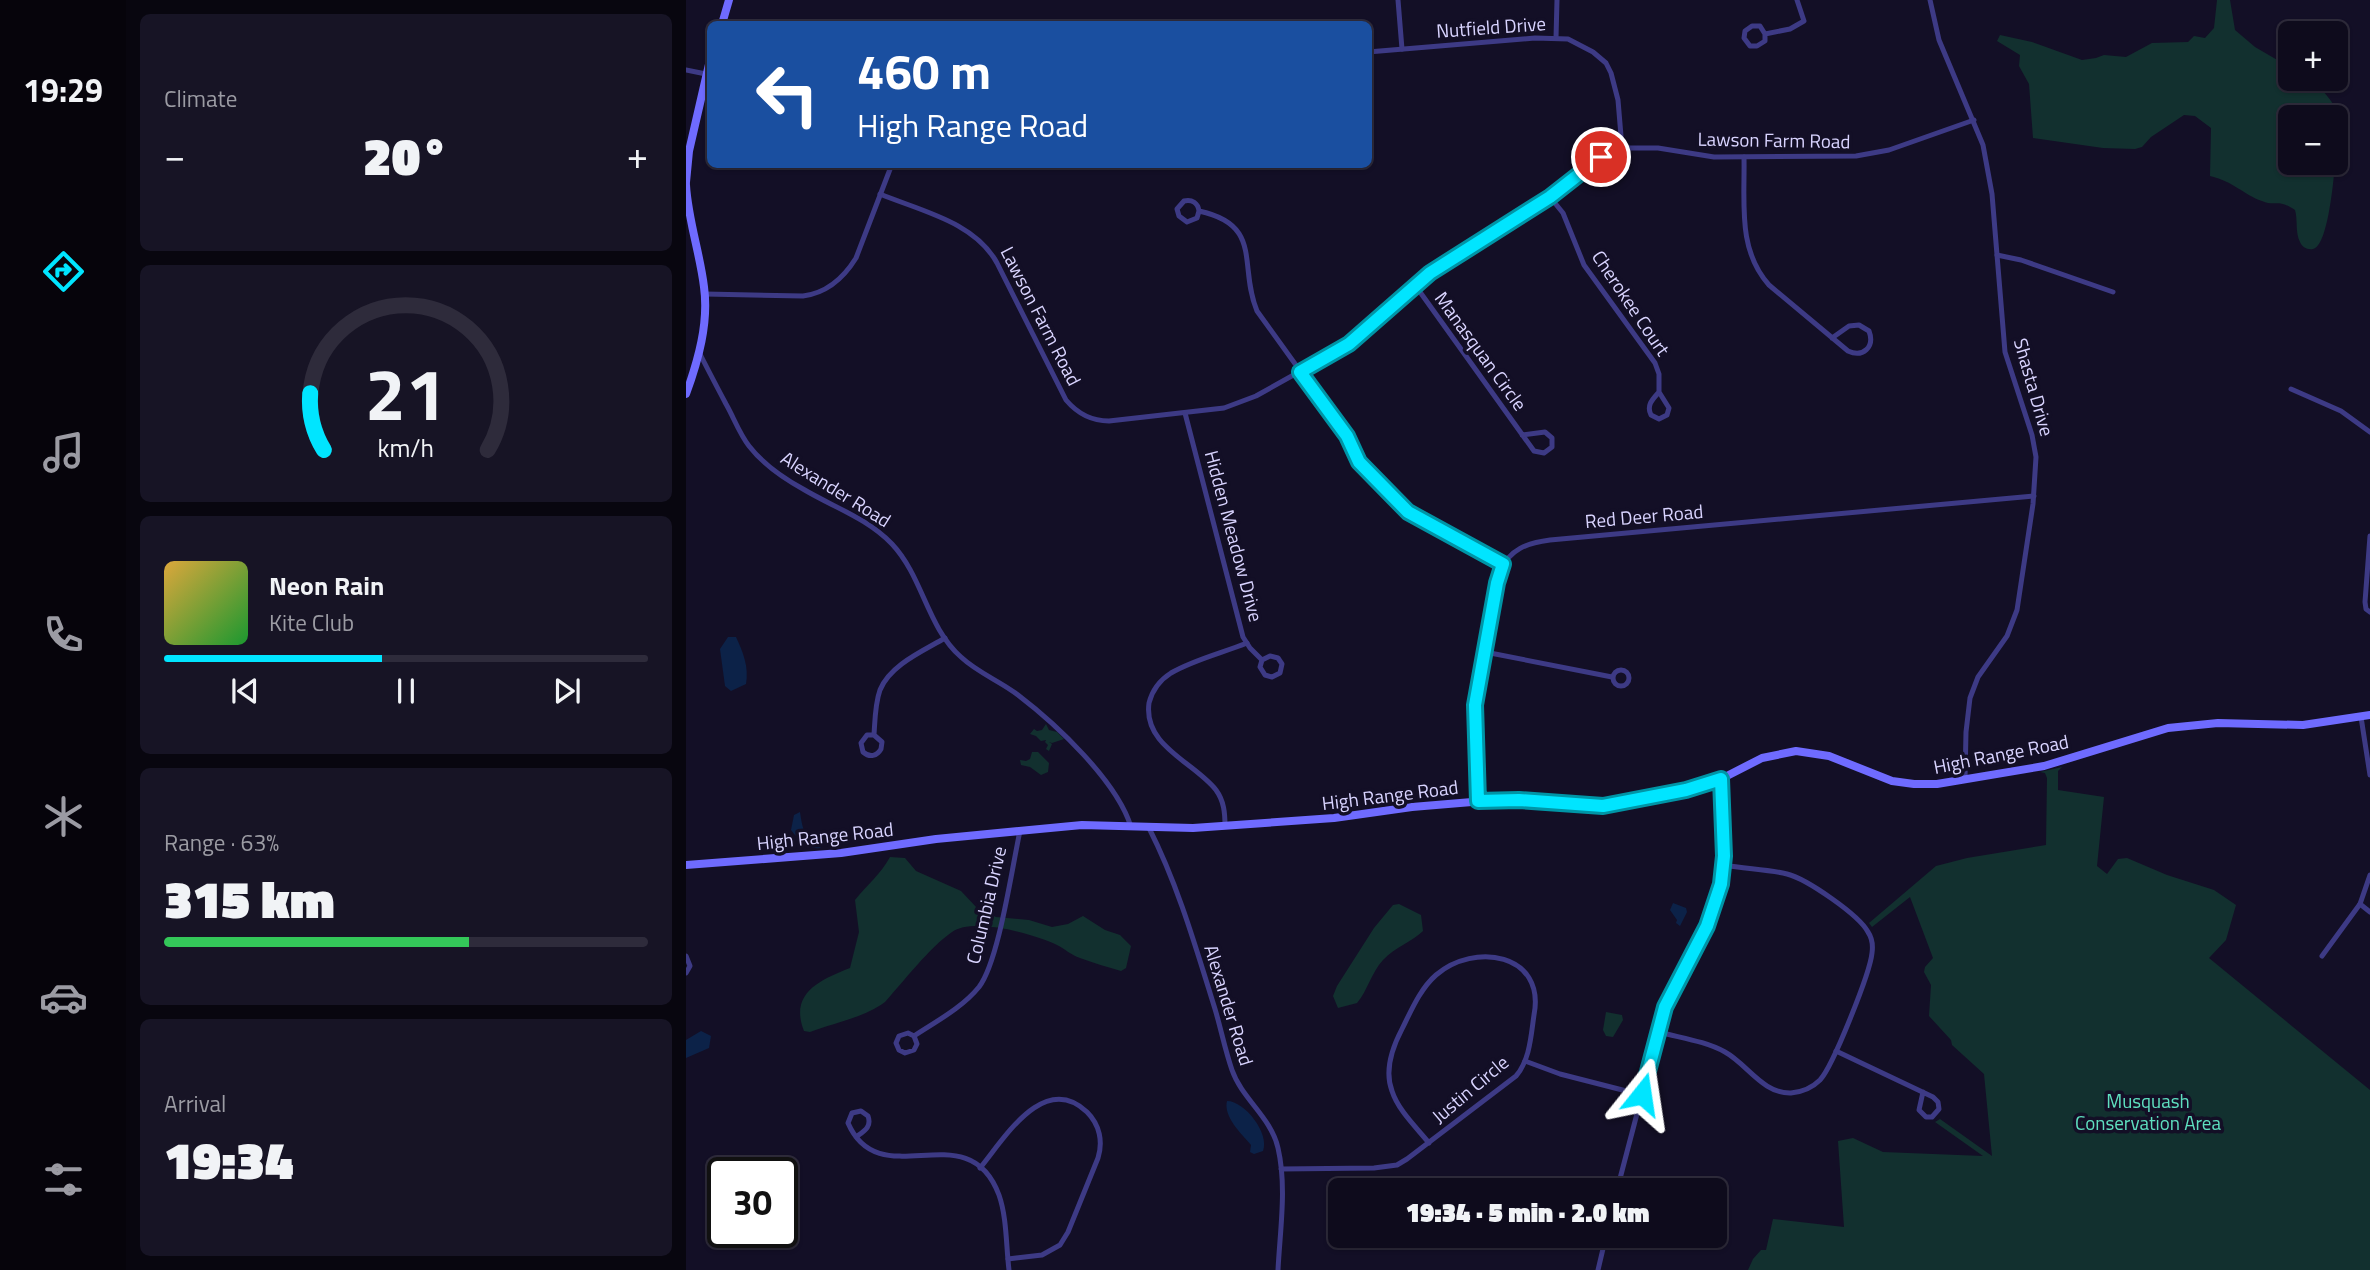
<!DOCTYPE html>
<html lang="en">
<head>
<meta charset="utf-8">
<style>
	body { margin:0; font-family:"Titillium Web",sans-serif; background:#171425; color:#f1f3f6; height:100vh; display:flex; flex-direction:column; font-size:26px; white-space:nowrap }
	* { box-sizing:border-box; margin:0 }
	p { font-size:23px; color:#9b9ba3 }
	.icon { flex:none; width:38px; height:38px; fill:none; stroke:currentColor; stroke-width:2; stroke-linecap:round; stroke-linejoin:round }
	.map { position:relative; flex:1; overflow:hidden }
	.drawer { display:flex; flex-direction:column; gap:14px; padding:14px; background:#08060f; width:560px }
	.drawer>* { flex:none }
	.banner { position:absolute; left:21px; top:21px; width:665px; height:147px; border-radius:10px; box-shadow:0 2px 5px #0004,0 0 0 2px #2e2b3b; background:#1a4fa0; color:#fff; overflow:hidden }
	.controls { position:absolute; left:1592px; top:21px; display:grid; gap:14px }
	.controls a { display:grid; place-items:center; width:70px; height:70px; border-radius:10px; background:#0e0b1c; box-shadow:0 2px 5px #0004,0 0 0 2px #2e2b3b; font-size:35px }
	.speed { position:absolute; left:21px; top:1157px; display:flex; gap:14px; font-size:35px; font-weight:700; text-align:center }
	.speed>* { display:grid; place-content:center; width:91px; height:91px; border-radius:50%; background:#0e0b1c; box-shadow:0 2px 5px #0004,0 0 0 2px #2e2b3b; line-height:1 }
	.speed .limit { border:4px solid #111; border-radius:10px; background:#fff; color:#111 }
	.pin { position:absolute; display:grid; place-items:center; width:60px; height:60px; color:#fff; margin:-30px; border:4px solid #fff; border-radius:50%; box-shadow:0 2px 7px #0007 }
	.me { position:absolute; width:77px; margin:-38px; rotate:15deg; stroke-linejoin:round; filter:drop-shadow(0 0 5px #0008) }
	.turn { display:flex; align-items:center; gap:24px; height:147px; padding:0 35px; font-size:32px }
	.turn .icon { width:91px; height:91px; stroke-width:2.5 }
	.turn b { display:block; font-size:49px; line-height:60px }
	.big { font-size:52px; font-weight:800; line-height:1.1 }
	.drawer .card { flex:1; display:flex; flex-direction:column; justify-content:center; gap:10px; min-width:0; padding:0 24px; border-radius:10px; background:#171425 }
	.drawer .dial { align-items:center; gap:0 }
	.dial svg { height:182px; overflow:visible; fill:none; stroke:#2e2b3b; stroke-width:7; stroke-linecap:round; text-anchor:middle }
	.dial text { fill:#f1f3f6; stroke:none }
	.song { display:flex; align-items:center; gap:21px }
	.cover { width:84px; height:84px; border-radius:10px; background:linear-gradient(135deg,hsl(40 70% 55%),hsl(130 70% 35%)) }
	.played { height:7px; border-radius:4px; background:linear-gradient(90deg,#00e5ff 45%,#2e2b3b 45%) }
	.keys { display:flex; justify-content:space-around; direction:ltr }
	.heat { display:flex; justify-content:space-between; align-items:center; font-size:38px; direction:ltr }
	.charge { height:10px; border-radius:5px; background:linear-gradient(90deg,#34c759 63%,#2e2b3b 0) }
	.trip { position:absolute; left:642px; top:1178px; width:399px; height:70px; border-radius:10px; background:#0e0b1c; box-shadow:0 2px 5px #0004,0 0 0 2px #2e2b3b; font-weight:800; line-height:70px; text-align:center }
	main { display:flex; flex:1; min-height:0 }
	.menu { display:flex; flex-direction:column; width:126px; justify-content:space-around; align-items:center; background:#06040b; color:#9b9ba3 }
	.menu .icon { width:49px; height:49px }
	.menu .on { color:#00e5ff }
	.menu b { font-size:32px; color:#f1f3f6 }
	.map>svg:first-child { display:block }
	.green { fill:#12302f }
	.water { fill:#0c2248 }
	.lines { fill:none; stroke-linecap:round; stroke-linejoin:round }
	.street { stroke:#3d3a85; stroke-width:5 }
	.secondary { stroke:#6f6bff; stroke-width:8 }
	.route-casing { stroke:#0095a6; stroke-width:18 }
	.route { stroke:#00e5ff; stroke-width:12 }
	.labels { text-anchor:middle; stroke-width:7; stroke-linejoin:round; paint-order:stroke }
	.street-label { font-size:19px; fill:#d9d4ff; stroke:#130f26 }
	.park-label { font-size:19px; fill:#5fe0c0; stroke:#130f26 }
</style>
</head>
<body>
<main>
<nav class="menu">
<b>19:29</b>
<svg class="icon on" aria-label="directions" viewBox="0 0 24 24"><path d="M12 3l9 9-9 9-9-9zM9 14v-3h6M13 9l2 2-2 2"/></svg>
<svg class="icon" aria-label="music" viewBox="0 0 24 24"><path d="M9 18V5l10-2v13"/><circle cx="6" cy="18" r="3"/><circle cx="16" cy="16" r="3"/></svg>
<svg class="icon" aria-label="phone" viewBox="0 0 24 24"><path d="M5 4h4l2 5-3 2q2 4 5 5l2-3 5 2v4C11 20 4 13 5 4z"/></svg>
<svg class="icon" aria-label="climate" viewBox="0 0 24 24"><path d="M12 3v18M4 7l16 10M4 17L20 7"/></svg>
<svg class="icon" aria-label="car" viewBox="0 0 24 24"><path d="M5 17H2v-5l4-1 3-4h7l3 4 3 1v5h-3M9 17h6M6 11h13"/><circle cx="7" cy="17" r="2"/><circle cx="17" cy="17" r="2"/></svg>
<svg class="icon" aria-label="filters" viewBox="0 0 24 24"><path d="M4 7h16M4 17h16"/><circle cx="9" cy="7" r="2"/><circle cx="15" cy="17" r="2"/></svg>
</nav>
<section class="drawer">
<div class="card"><p>Climate</p>
<div class="heat"><a>−</a><b class="big">20°</b><a>+</a></div>
</div>
<div class="card dial"><svg viewBox="0 0 100 80">
<path d="M14 69A42 42 0 1 1 86 69"/>
<path d="M14 69A42 42 0 0 1 8 44" stroke="#00e5ff"/>
<text x="50" y="56" font-size="32" font-weight="700">21</text>
<text x="50" y="72" font-size="11">km/h</text>
</svg></div>
<div class="card">
<div class="song"><i class="cover"></i><div><b>Neon Rain</b><p>Kite Club</p></div></div>
<div class="played"></div>
<div class="keys"><svg class="icon" aria-label="previous" viewBox="0 0 24 24"><path d="M18 5L8 12l10 7zM5 5v14"/></svg><svg class="icon" aria-label="pause" viewBox="0 0 24 24"><path d="M8 5v14M16 5v14"/></svg><svg class="icon" aria-label="next" viewBox="0 0 24 24"><path d="M6 5l10 7-10 7zM19 5v14"/></svg></div>
</div>
<div class="card"><p>Range · 63%</p><b class="big">315 km</b><div class="charge"></div></div>
<div class="card"><p>Arrival</p><b class="big">19:34</b></div>
</section>
<div class="map">
<svg width="1684" height="1270" viewBox="0 0 1684 1270">
	<rect width="100%" height="100%" fill="#130f26"/>
	<g class="green">
		<path d="M 1531,0 L 1544,0 L 1549,30 L 1569,47 L 1605,68 L 1605,79 L 1632,79 C 1634,91 1641,94 1647,104 C 1655,115 1651,132 1650,145 L 1650,117 L 1605,117 L 1605,163 L 1649,163 C 1648,177 1642,247 1627,249 C 1621,250 1616,247 1614,242 C 1609,232 1612,220 1609,210 C 1591,198 1590,207 1576,201 C 1556,194 1549,182 1524,176 L 1525,128 L 1509,116 L 1498,115 L 1465,137 L 1456,147 L 1449,149 L 1417,148 L 1347,138 L 1343,84 L 1333,66 L 1334,55 L 1311,41 L 1314,35 L 1346,42 L 1396,60 L 1410,58 L 1418,55 L 1440,57 L 1466,43 L 1502,42 L 1508,36 L 1519,38 L 1528,28 Z"/>
		<path d="M 360,724 L 363,730 L 371,732 L 378,739 L 366,743 L 363,742 L 366,744 L 363,751 L 360,749 L 362,745 L 359,742 L 360,740 L 355,741 L 350,736 L 344,734 L 348,729 L 351,731 L 356,730 Z"/>
		<path d="M 346,752 L 352,752 L 363,763 L 362,772 L 355,775 L 344,767 L 335,765 L 334,760 L 340,761 L 344,759 Z"/>
		<path d="M 1376,767 L 1372,771 L 1372,790 L 1418,797 L 1411,866 L 1421,874 L 1432,859 L 1441,858 L 1481,875 L 1528,890 L 1550,905 L 1540,940 L 1523,958 L 1684,1090 L 1684,1270 L 1062,1270 L 1067,1259 L 1075,1250 L 1080,1250 L 1087,1219 L 1158,1227 L 1152,1141 L 1167,1138 L 1197,1152 L 1297,1156 L 1249,1122 L 1254,1119 L 1306,1156 L 1298,1074 L 1266,1045 L 1265,1040 L 1243,1016 L 1245,985 L 1238,972 L 1239,967 L 1247,958 L 1224,897 L 1186,927 L 1183,923 L 1250,866 L 1281,858 L 1360,845 L 1361,778 L 1359,773 L 1354,772 Z"/>
		<path d="M 204,857 L 219,858 L 230,871 L 275,891 L 291,908 L 310,917 L 343,920 L 366,927 L 382,924 L 397,916 L 419,930 L 434,935 L 445,946 L 440,968 L 435,971 C 422,967 407,963 394,958 C 385,955 379,949 371,945 C 349,934 287,917 266,932 C 243,948 218,981 199,1002 C 179,1017 148,1023 124,1032 L 118,1031 C 103,993 134,980 164,968 L 173,932 L 169,900 C 181,885 195,874 204,857 Z"/>
		<path d="M 713,904 L 735,915 L 737,931 C 726,942 709,947 697,960 C 685,973 682,990 671,1003 L 652,1008 L 647,996 L 651,986 L 688,928 L 707,905 Z"/>
		<path d="M 920,1012 L 936,1015 L 937,1020 L 927,1037 L 920,1036 L 917,1030 Z"/>
	</g>
	<g class="water">
		<path d="M 42,637 L 50,637 C 57,652 63,667 60,684 L 45,691 L 39,686 L 34,649 Z"/>
		<path d="M 114,812 C 118,840 119,829 138,842 L 134,848 C 121,850 112,839 105,830 L 108,815 Z"/>
		<path d="M 987,903 L 1000,908 L 1001,912 L 994,926 L 990,923 L 991,920 L 984,910 Z"/>
		<path d="M 15,1031 L 25,1036 L 23,1048 L 0,1058 L 0,1040 Z"/>
		<path d="M 541,1101 C 559,1101 584,1134 577,1151 L 568,1154 L 564,1152 L 565,1145 C 556,1134 537,1117 541,1101 Z"/>
	</g>
	<g class="lines">
		<g class="street">
			<path d="M 712,0 L 716,49"/>
			<path d="M 1244,0 L 1253,40 L 1297,145 L 1306,194 L 1319,352 L 1346,435 L 1350,457 L 1347,504 L 1331,610 L 1321,636 L 1292,677 L 1284,698 L 1280,732 L 1279,779"/>
			<path d="M 1079,34 L 1074,26 L 1066,26 L 1059,31 L 1058,38 L 1064,46 L 1071,46 L 1079,41 L 1079,34 L 1104,29 L 1118,21 L 1111,0"/>
			<path d="M 870,38 L 871,0"/>
			<path d="M 682,52 L 849,38 L 882,39 L 907,52 L 920,63 L 925,73 L 932,100 L 936,148"/>
			<path d="M 0,70 L 20,74"/>
			<path d="M 1058,157 C 1059,202 1051,249 1083,285 L 1162,351 C 1177,358 1189,347 1183,331 L 1173,325 L 1163,326 L 1146,338"/>
			<path d="M 194,194 C 235,211 289,222 311,263 L 380,400 C 391,413 406,421 423,421 L 538,408 L 570,396 L 663,344 L 744,273 L 864,197 L 915,157 L 936,148 L 972,148 L 1028,157 L 1170,156 L 1203,150 L 1288,120"/>
			<path d="M 864,197 L 877,213 L 898,265 L 969,363 L 973,374 L 973,392 L 983,408 L 981,415 L 973,419 L 965,415 C 960,405 967,399 973,392"/>
			<path d="M 513,211 L 511,218 L 501,222 L 493,216 L 491,209 L 498,201 C 506,199 512,203 513,211 C 578,225 552,266 571,311 L 661,436 L 673,462 L 695,487 L 726,516 L 817,564"/>
			<path d="M 1311,255 L 1335,260 L 1427,292"/>
			<path d="M 729,285 L 848,451 L 858,453 L 866,447 L 866,438 L 859,432 L 836,435"/>
			<path d="M 19,294 L 117,296 C 141,293 157,279 170,258 L 206,164"/>
			<path d="M 13,352 C 22,370 31,387 40,404 C 48,418 53,433 63,446 C 77,464 97,478 117,489 C 147,507 181,518 206,544 C 237,577 241,627 275,657 C 292,673 314,681 332,695 C 370,724 431,781 445,827"/>
			<path d="M 1605,389 L 1655,411 L 1684,432"/>
			<path d="M 499,413 L 557,637 L 564,648 L 576,660 L 584,656 L 592,658 L 596,664 L 594,673 L 586,677 L 579,675 L 574,667 L 576,660"/>
			<path d="M 1684,536 L 1679,602 L 1680,609 L 1684,612"/>
			<path d="M 799,652 L 926,677"/>
			<circle cx="935" cy="678" r="8"/>
			<path d="M 1675,717 L 1684,775"/>
			<path d="M 188,735 L 196,742 L 195,749 C 191,756 184,758 177,752 L 175,743 L 181,735 L 188,735 C 189,720 189,704 194,690 C 204,665 237,651 259,638"/>
			<path d="M 792,801 L 789,705 L 814,571 C 824,549 841,543 864,540 L 1348,496"/>
			<path d="M 539,826 C 539,813 538,801 530,790 C 508,762 457,746 463,703 C 466,691 474,680 485,673 C 507,660 536,653 561,643"/>
			<path d="M 463,828 C 492,885 510,948 529,1009 C 535,1029 539,1050 546,1070 C 556,1099 585,1117 592,1148 C 601,1187 594,1230 592,1270"/>
			<path d="M 1674,904 L 1684,912"/>
			<path d="M 0,956 L 4,966 L 0,973"/>
			<path d="M 1636,956 L 1674,904 L 1684,875"/>
			<path d="M 973,1032 C 995,1038 1019,1041 1039,1052 C 1061,1064 1077,1094 1105,1093 C 1116,1092 1126,1088 1134,1080 C 1147,1066 1184,973 1186,953 C 1187,946 1186,938 1182,932 C 1173,915 1121,879 1101,874 C 1081,869 1059,869 1038,865"/>
			<path d="M 228,1036 L 222,1033 L 213,1036 L 210,1043 L 213,1050 L 219,1053 L 228,1050 L 231,1044 L 228,1036 C 249,1022 276,1008 293,987 C 313,961 326,867 334,831"/>
			<path d="M 1150,1051 L 1247,1097 L 1252,1102 L 1253,1109 L 1246,1117 L 1240,1117 L 1233,1110 L 1237,1092"/>
			<path d="M 839,1061 L 874,1074 L 956,1095"/>
			<path d="M 170,1137 C 178,1131 186,1127 182,1116 L 175,1111 L 166,1113 L 162,1123 C 194,1197 282,1111 313,1195 C 321,1218 320,1246 323,1270"/>
			<path d="M 294,1168 C 318,1139 358,1071 401,1112 C 414,1125 417,1142 412,1158 L 382,1232 L 374,1245 L 356,1255 L 322,1259"/>
			<path d="M 595,1169 L 688,1168 L 711,1165 L 721,1159 L 830,1076 C 844,1060 845,1035 848,1015 C 860,953 788,942 750,975 C 734,989 725,1011 716,1029 C 706,1048 698,1070 706,1091 C 712,1110 730,1127 743,1143"/>
			<path d="M 931,1190 L 979,1007 L 1021,926 L 1035,884 L 1038,856 L 1035,779"/>
			<path d="M 912,1270 L 920,1236"/>
		</g>
		<g class="secondary">
			<path d="M 36,24 L 43,0"/>
			<path d="M 0,182 L 3,151 L 24,60"/>
			<path d="M 0,185 C 2,220 14,253 18,287 C 23,323 12,361 0,394"/>
			<path d="M 0,865 L 155,853 L 250,839 L 396,825 L 507,828 L 648,818 L 726,807 L 810,800 L 917,806 L 1011,787 L 1035,779 L 1076,758 L 1110,751 L 1143,756 L 1206,781 L 1228,784 L 1251,784 L 1358,766 L 1482,728 L 1532,723 L 1617,725 L 1684,715"/>
		</g>
	</g>
	<g class="lines">
		<g class="route-casing">
			<path id="route" d="M 915,157 L 864,197 L 744,273 L 663,344 L 614,372 L 661,436 L 673,462 L 722,512 L 817,564 L 811,583 L 789,705 L 792,801 L 833,800 L 917,806 L 1000,790 L 1035,779 L 1038,856 L 1035,884 L 1021,926 L 979,1007 L 956,1094"/>
		</g>
		<use href="#route" class="route"/>
	</g>
	<g class="labels">
		<g class="street-label">
			<text transform="translate(805 27) rotate(-4)" y="7">Nutfield Drive</text>
			<text transform="translate(1088 140) rotate(1)" y="7">Lawson Farm Road</text>
			<text transform="translate(945 303) rotate(56)" y="7">Cherokee Court</text>
			<text transform="translate(355 316) rotate(63)" y="7">Lawson Farm Road</text>
			<text transform="translate(795 351) rotate(54)" y="7">Manasquan Circle</text>
			<text transform="translate(1348 387) rotate(74)" y="7">Shasta Drive</text>
			<text transform="translate(150 489) rotate(32)" y="7">Alexander Road</text>
			<text transform="translate(958 516) rotate(-5)" y="7">Red Deer Road</text>
			<text transform="translate(548 536) rotate(75)" y="7">Hidden Meadow Drive</text>
			<text transform="translate(1315 754) rotate(-11)" y="7">High Range Road</text>
			<text transform="translate(704 795) rotate(-7)" y="7">High Range Road</text>
			<text transform="translate(139 836) rotate(-6)" y="7">High Range Road</text>
			<text transform="translate(300 905) rotate(-77)" y="7">Columbia Drive</text>
			<text transform="translate(543 1005) rotate(73)" y="7">Alexander Road</text>
			<text transform="translate(784 1089) rotate(-40)" y="7">Justin Circle</text>
		</g>
		<g class="park-label">
			<text x="1462" y="1108">Musquash<tspan x="1462" dy="22">Conservation Area</tspan></text>
		</g>
	</g>
</svg>
<div class="controls">
<a>+</a>
<a>−</a>
</div>
<div class="speed"><div class="limit">30</div></div>
<div class="pin" style="left:915px;top:157px;background:#d93025"><svg class="icon" aria-label="arrive" viewBox="0 0 24 24"><path d="M6 21V4h12l-3 4 3 4H6"/></svg></div>
<svg class="me" style="left:956px;top:1094px" viewBox="-20 -20 40 40"><path d="M0-17L14 15 0 8-14 15z" fill="#00e5ff" stroke="#fff" stroke-width="4"/></svg>
<div class="trip">19:34 · 5 min · 2.0 km</div>
<div class="banner">
<div class="turn"><svg class="icon" aria-label="left" viewBox="0 0 24 24"><path d="M17 20v-9H6M10 6l-5 5 5 5"/></svg><div><b>460 m</b>High Range Road</div></div>
</div>
</div>
</main>
</body>
</html>
